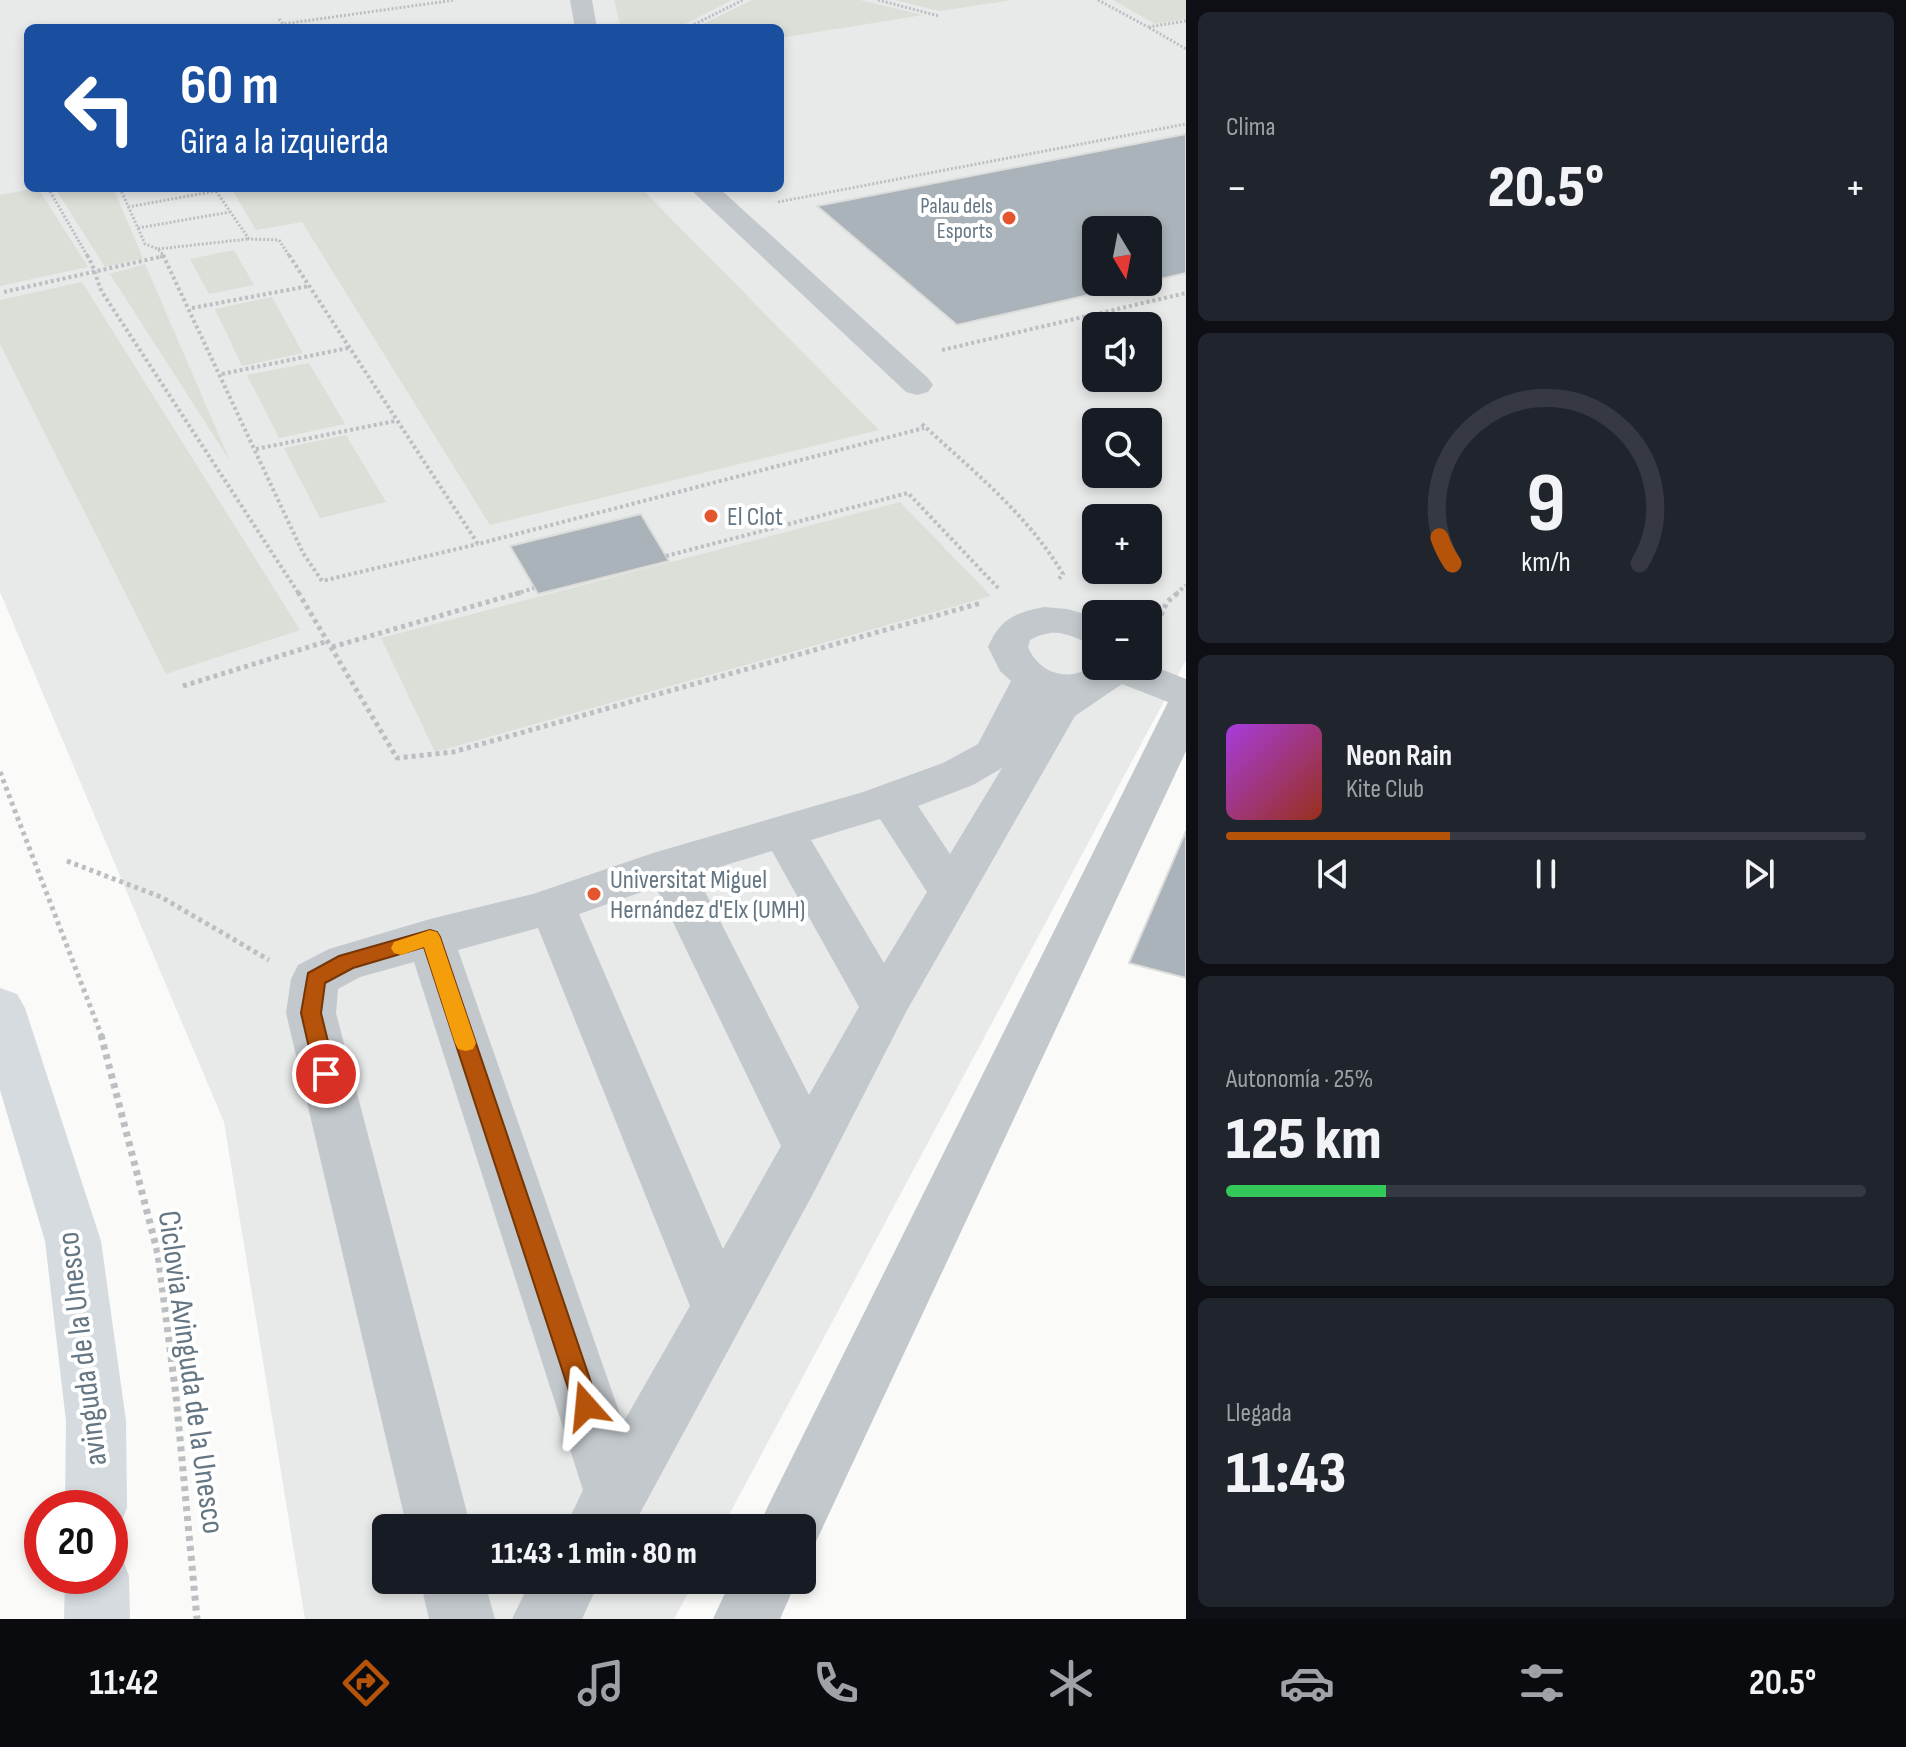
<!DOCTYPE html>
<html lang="es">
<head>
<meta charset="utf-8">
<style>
	body { margin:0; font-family:"Sofia Sans Condensed",sans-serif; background:#20242c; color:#f1f3f6; height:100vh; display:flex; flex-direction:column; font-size:30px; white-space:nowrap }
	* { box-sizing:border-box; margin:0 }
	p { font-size:26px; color:#9ea1a6 }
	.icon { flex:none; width:44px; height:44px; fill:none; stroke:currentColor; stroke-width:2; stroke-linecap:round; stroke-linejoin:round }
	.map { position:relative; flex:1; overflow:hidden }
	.panel { display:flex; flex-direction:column; gap:12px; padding:12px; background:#0d0f14; width:720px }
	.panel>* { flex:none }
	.banner { position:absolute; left:24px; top:24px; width:760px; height:168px; border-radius:12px; box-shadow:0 4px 12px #0003; background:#1a4fa0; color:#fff; overflow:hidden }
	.needle { width:52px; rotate:170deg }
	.tools { position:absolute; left:1082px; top:216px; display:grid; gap:16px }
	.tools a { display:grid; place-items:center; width:80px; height:80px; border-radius:12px; background:#171b24; box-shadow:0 4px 12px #0003; font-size:40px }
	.speed { position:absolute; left:24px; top:1490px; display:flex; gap:16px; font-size:40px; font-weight:700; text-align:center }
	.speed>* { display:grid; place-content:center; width:104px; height:104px; border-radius:50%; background:#171b24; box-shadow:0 4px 12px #0003; line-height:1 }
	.speed .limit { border:12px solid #d22; background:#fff; color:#111 }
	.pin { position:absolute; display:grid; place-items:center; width:68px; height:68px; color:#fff; margin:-34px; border:4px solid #fff; border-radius:50%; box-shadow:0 2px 8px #0007 }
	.me { position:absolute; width:88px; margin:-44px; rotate:342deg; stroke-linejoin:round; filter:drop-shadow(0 0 6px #0008) }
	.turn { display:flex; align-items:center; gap:28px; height:168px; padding:0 24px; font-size:36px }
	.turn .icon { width:104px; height:104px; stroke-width:2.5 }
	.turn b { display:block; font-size:56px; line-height:68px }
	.big { font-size:60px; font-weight:800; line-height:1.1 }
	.panel .card { flex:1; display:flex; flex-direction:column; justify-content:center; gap:12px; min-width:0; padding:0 28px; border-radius:12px; background:#20242c }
	.panel .dial { align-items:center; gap:0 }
	.dial svg { height:208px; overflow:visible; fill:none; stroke:#363941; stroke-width:7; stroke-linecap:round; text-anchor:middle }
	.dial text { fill:#f1f3f6; stroke:none }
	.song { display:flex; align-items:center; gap:24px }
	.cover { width:96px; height:96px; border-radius:12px; background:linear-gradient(135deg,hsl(280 70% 55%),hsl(10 70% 35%)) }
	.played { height:8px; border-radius:4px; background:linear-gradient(90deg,#b45309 35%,#363941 35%) }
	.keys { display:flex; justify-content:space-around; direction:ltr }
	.heat { display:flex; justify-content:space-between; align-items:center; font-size:44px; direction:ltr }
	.charge { height:12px; border-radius:6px; background:linear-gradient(90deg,#34c759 25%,#363941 0) }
	.trip { position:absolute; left:372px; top:1514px; width:444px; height:80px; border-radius:12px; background:#171b24; box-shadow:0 4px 12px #0003; font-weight:800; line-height:80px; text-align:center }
	.tabs { display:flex; height:128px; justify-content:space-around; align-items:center; background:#090b0e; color:#9ea1a6 }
	.tabs .icon { width:56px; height:56px }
	.tabs .active { color:#b45309 }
	.tabs b { font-size:36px; color:#f1f3f6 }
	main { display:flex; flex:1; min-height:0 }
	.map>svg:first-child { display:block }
	.built { fill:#e8e9e9; fill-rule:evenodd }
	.green { fill:#dadfd7 }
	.building { fill:#aab3b9; stroke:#dcdcda; stroke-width:2 }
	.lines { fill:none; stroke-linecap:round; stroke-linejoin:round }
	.path-far3 { stroke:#bbbfc2; stroke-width:3; stroke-dasharray:2 2; stroke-linecap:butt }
	.path-far2 { stroke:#bbbfc2; stroke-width:4; stroke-dasharray:3 3; stroke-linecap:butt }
	.path-far1 { stroke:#bbbfc2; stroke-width:5; stroke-dasharray:4 4; stroke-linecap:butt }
	.path { stroke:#bbbfc2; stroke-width:7; stroke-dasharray:5 5; stroke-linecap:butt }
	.minor { fill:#c3c8cc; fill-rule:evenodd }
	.major { fill:#d6dbdf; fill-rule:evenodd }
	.route { fill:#b45309; stroke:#753606; stroke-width:2 }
	.slow { fill:#f59e0b }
	.poi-dot { fill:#e4572e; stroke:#fff; stroke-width:3 }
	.labels { text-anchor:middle; stroke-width:8; stroke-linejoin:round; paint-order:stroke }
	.far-poi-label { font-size:22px; fill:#657683; stroke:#fff; text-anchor:end }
	.poi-label { font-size:26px; fill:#657683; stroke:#fff; text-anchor:start }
	.near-street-label { font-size:32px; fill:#657683; stroke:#fff }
</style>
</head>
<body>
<main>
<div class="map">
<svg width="1186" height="1619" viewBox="0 0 1186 1619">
	<rect width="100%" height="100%" fill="#fafaf8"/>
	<path class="built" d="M 0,0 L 1186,0 L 1186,660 L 722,1528 L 386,1528 L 386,1580 L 695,1580 L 674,1619 L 305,1619 L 224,1122 L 0,592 ZM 28,28 L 780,28 L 780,188 L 28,188 ZM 1096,230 L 1148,230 L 1148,282 L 1096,282 ZM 1096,326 L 1148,326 L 1148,378 L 1096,378 ZM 1096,422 L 1148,422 L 1148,474 L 1096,474 ZM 1096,518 L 1148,518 L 1148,570 L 1096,570 ZM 1096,614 L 1148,614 L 1148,666 L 1096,666 Z"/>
	<g class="green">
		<path d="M 614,0 L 732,0 L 677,28 L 621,28 Z"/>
		<path d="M 752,0 L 860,0 L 923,15 L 780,38 L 780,28 L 695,28 Z"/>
		<path d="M 894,0 L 1012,0 L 940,11 Z"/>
		<path d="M 1113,0 L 1186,0 L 1186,19 L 1155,24 Z"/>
		<path d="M 38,188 L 88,267 L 0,286 L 0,195 Z"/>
		<path d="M 55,188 L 113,188 L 143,258 L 105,267 Z"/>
		<path d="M 231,188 L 641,188 L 879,430 L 490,525 L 302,222 L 256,230 Z"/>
		<path d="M 234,250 L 254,285 L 209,294 L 190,259 Z"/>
		<path d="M 145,264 L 230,461 L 110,274 Z"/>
		<path d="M 82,282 L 300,630 L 166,674 L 0,344 L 0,300 Z"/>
		<path d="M 272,297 L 303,353 L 242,366 L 215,309 Z"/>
		<path d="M 309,363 L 345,424 L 279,438 L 247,375 Z"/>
		<path d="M 346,435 L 386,502 L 320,518 L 284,448 Z"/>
		<path d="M 900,502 L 991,596 L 435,752 L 381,638 Z"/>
	</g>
	<g class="building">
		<path d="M 1186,134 L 1186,273 L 1148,282 L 1148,230 L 1096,230 L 1096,282 L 1146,282 L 957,325 L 817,206 Z"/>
		<path d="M 641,514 L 669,561 L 538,594 L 510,546 Z"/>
		<path d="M 1186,831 L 1186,978 L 1129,963 Z"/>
	</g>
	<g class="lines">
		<g class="path-far3">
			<path d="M 878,0 L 939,16"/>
			<path d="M 1098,0 L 1148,27"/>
			<path d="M 279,19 L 283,24 L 455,0"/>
			<path d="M 1186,21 L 1148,27 L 1186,49"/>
			<path d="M 687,28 L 743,0"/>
			<path d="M 48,188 L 88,257"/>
			<path d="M 120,188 L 145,244 L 158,249 L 165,257"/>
			<path d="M 214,188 L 249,239 L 279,240 L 290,257"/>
			<path d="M 778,202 L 1186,124"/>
			<path d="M 128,207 L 216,191"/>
			<path d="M 138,228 L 230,212"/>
			<path d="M 158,249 L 248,239"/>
			<path d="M 160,257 L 164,256"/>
		</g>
		<g class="path-far2">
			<path d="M 87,255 C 95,268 96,279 102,292 L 299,594"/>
			<path d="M 163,255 L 303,553 L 322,581 L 478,544"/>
			<path d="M 289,255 L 478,544 L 924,428"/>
			<path d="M 4,292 L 164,256"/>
			<path d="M 192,308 L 309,286"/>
			<path d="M 942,350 L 1186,293"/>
			<path d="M 222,374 L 348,348"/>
			<path d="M 922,424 C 973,471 1027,514 1063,574 L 1058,580"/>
			<path d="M 256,449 L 395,421"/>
			<path d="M 666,556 L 908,493 L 1000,590"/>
			<path d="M 515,594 L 534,588"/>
			<path d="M 1176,594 L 1186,585"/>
		</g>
		<g class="path-far1">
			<path d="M 298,592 L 397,758 L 453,752 L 981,603"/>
			<path d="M 1151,637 L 1167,602 L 1179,592"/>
			<path d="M 332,647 L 522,592"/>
			<path d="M 183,686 L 328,641"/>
			<path d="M 0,772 L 102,1037"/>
			<path d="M 67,861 L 161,897 L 269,960"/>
		</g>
		<path class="path" d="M 101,1035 L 158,1254 L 176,1396 L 197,1619"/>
		<g class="minor">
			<path d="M 570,0 L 592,0 L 597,28 L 575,28 Z"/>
			<path d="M 689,188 L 719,188 L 928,378 L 933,385 L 928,392 L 917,395 L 906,392 Z"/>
			<path d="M 1044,607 L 1067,609 L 1096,617 L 1096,645 C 1068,637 1059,625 1030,640 L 1028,647 C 1040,676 1073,683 1096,663 L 1096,666 L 1148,664 L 1186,679 L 1186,751 L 812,1550 L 802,1555 L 802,1528 L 758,1528 L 768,1506 L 1168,702 L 1122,684 L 1075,716 L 906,1012 L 815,1190 L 632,1528 L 565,1528 L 583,1490 L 414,962 L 360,977 L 338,989 L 336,1013 L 471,1528 L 407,1528 L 286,1013 L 291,979 L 298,965 L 329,949 L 430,919 L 533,894 L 653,853 L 863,792 L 943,763 L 978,744 L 1011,681 L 1000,671 L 988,647 C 1000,619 1014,613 1044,607 ZM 1002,768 L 950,854 L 918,806 L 973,785 ZM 880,819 L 927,892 L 884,963 L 811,840 ZM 772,851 L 859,1007 L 809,1095 L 696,874 ZM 656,887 L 781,1146 L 723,1249 L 579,914 ZM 538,928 L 690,1306 L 623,1423 L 458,950 Z"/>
			<path d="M 420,1580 L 484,1580 L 495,1619 L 429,1619 Z"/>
			<path d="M 531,1580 L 600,1580 L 582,1619 L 512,1619 Z"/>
			<path d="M 731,1580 L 797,1580 L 780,1619 L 713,1619 Z"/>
		</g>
		<g class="major">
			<path d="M 0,988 L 17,994 L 25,1008 L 101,1241 L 126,1421 L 127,1508 L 118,1530 L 110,1534 L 110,1508 L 65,1508 L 66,1421 L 45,1241 L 0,1090 Z"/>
			<path d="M 110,1549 L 120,1553 L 129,1576 L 130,1619 L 64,1619 L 65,1576 L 110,1576 Z"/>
		</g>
	</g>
	<path class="route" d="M 430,930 L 437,932 L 440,937 L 599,1406 L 595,1414 L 586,1418 L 578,1414 L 574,1406 L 424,947 L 353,968 L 325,983 L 321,1013 L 336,1074 L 333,1080 L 326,1083 L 318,1080 L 315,1074 L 301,1013 L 308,973 L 339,956 Z"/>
	<path class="slow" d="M 430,930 L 437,932 L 440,937 L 476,1043 L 473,1049 L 466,1051 L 458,1049 L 455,1043 L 424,947 L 401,955 L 394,953 L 391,948 L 394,942 Z"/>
	<g class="poi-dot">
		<circle cx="1009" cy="218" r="8"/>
		<circle cx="711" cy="516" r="8"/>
		<circle cx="594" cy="894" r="8"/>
	</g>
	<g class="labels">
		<g class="far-poi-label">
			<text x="993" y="213">Palau dels<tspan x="993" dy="25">Esports</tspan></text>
		</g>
		<g class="poi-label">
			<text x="727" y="525">El Clot</text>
			<text x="610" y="888">Universitat Miguel<tspan x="610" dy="30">Hernández d'Elx (UMH)</tspan></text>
		</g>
		<g class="near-street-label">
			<text transform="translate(81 1349) rotate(-97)" y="11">avinguda de la Unesco</text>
			<text transform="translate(192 1372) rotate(82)" y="11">Ciclovia Avinguda de la Unesco</text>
		</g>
	</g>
</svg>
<div class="tools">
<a><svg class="needle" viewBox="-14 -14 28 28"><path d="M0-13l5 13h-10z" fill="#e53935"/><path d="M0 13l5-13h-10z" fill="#9ea1a6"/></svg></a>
<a><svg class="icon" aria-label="sound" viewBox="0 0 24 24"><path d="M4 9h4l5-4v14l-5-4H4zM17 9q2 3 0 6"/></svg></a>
<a><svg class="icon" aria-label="search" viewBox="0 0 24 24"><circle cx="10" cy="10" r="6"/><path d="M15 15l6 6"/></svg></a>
<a>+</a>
<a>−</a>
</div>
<div class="speed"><div class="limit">20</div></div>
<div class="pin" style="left:326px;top:1074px;background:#d93025"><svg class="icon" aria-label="arrive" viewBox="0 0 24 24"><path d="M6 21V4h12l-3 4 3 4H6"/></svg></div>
<svg class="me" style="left:586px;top:1406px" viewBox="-20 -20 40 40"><path d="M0-17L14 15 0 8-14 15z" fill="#b45309" stroke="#fff" stroke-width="4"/></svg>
<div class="trip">11:43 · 1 min · 80 m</div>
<div class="banner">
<div class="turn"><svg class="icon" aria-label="left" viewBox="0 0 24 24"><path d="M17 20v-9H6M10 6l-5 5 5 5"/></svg><div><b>60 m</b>Gira a la izquierda</div></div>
</div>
</div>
<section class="panel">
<div class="card"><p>Clima</p>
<div class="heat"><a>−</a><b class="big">20.5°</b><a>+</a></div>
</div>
<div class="card dial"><svg viewBox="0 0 100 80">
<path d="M14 69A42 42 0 1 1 86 69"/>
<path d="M14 69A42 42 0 0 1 9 59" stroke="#b45309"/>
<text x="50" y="56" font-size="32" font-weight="700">9</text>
<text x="50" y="72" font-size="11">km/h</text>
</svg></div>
<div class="card">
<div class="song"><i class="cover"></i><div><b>Neon Rain</b><p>Kite Club</p></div></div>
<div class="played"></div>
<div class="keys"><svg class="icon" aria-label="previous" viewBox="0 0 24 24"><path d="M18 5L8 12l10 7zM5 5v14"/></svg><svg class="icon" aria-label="pause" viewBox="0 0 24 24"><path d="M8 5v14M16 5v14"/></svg><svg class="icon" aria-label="next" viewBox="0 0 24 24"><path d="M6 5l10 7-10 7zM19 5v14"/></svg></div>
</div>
<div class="card"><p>Autonomía · 25%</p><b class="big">125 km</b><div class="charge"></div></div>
<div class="card"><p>Llegada</p><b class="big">11:43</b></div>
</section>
</main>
<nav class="tabs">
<b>11:42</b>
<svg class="icon active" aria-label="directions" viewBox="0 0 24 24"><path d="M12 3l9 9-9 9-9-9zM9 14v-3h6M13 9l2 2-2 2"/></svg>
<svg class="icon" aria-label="music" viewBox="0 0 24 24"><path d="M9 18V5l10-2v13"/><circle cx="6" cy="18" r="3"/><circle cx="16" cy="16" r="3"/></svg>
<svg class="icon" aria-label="phone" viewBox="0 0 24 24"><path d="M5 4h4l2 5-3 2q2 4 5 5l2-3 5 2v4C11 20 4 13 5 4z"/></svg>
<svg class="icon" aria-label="climate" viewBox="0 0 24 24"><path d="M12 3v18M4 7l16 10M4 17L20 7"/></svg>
<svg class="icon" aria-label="car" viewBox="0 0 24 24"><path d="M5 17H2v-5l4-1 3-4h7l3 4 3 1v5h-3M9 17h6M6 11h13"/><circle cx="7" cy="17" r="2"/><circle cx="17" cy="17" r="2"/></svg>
<svg class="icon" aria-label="filters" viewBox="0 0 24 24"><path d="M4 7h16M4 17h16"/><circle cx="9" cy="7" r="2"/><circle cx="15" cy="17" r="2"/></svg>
<b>20.5°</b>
</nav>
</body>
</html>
